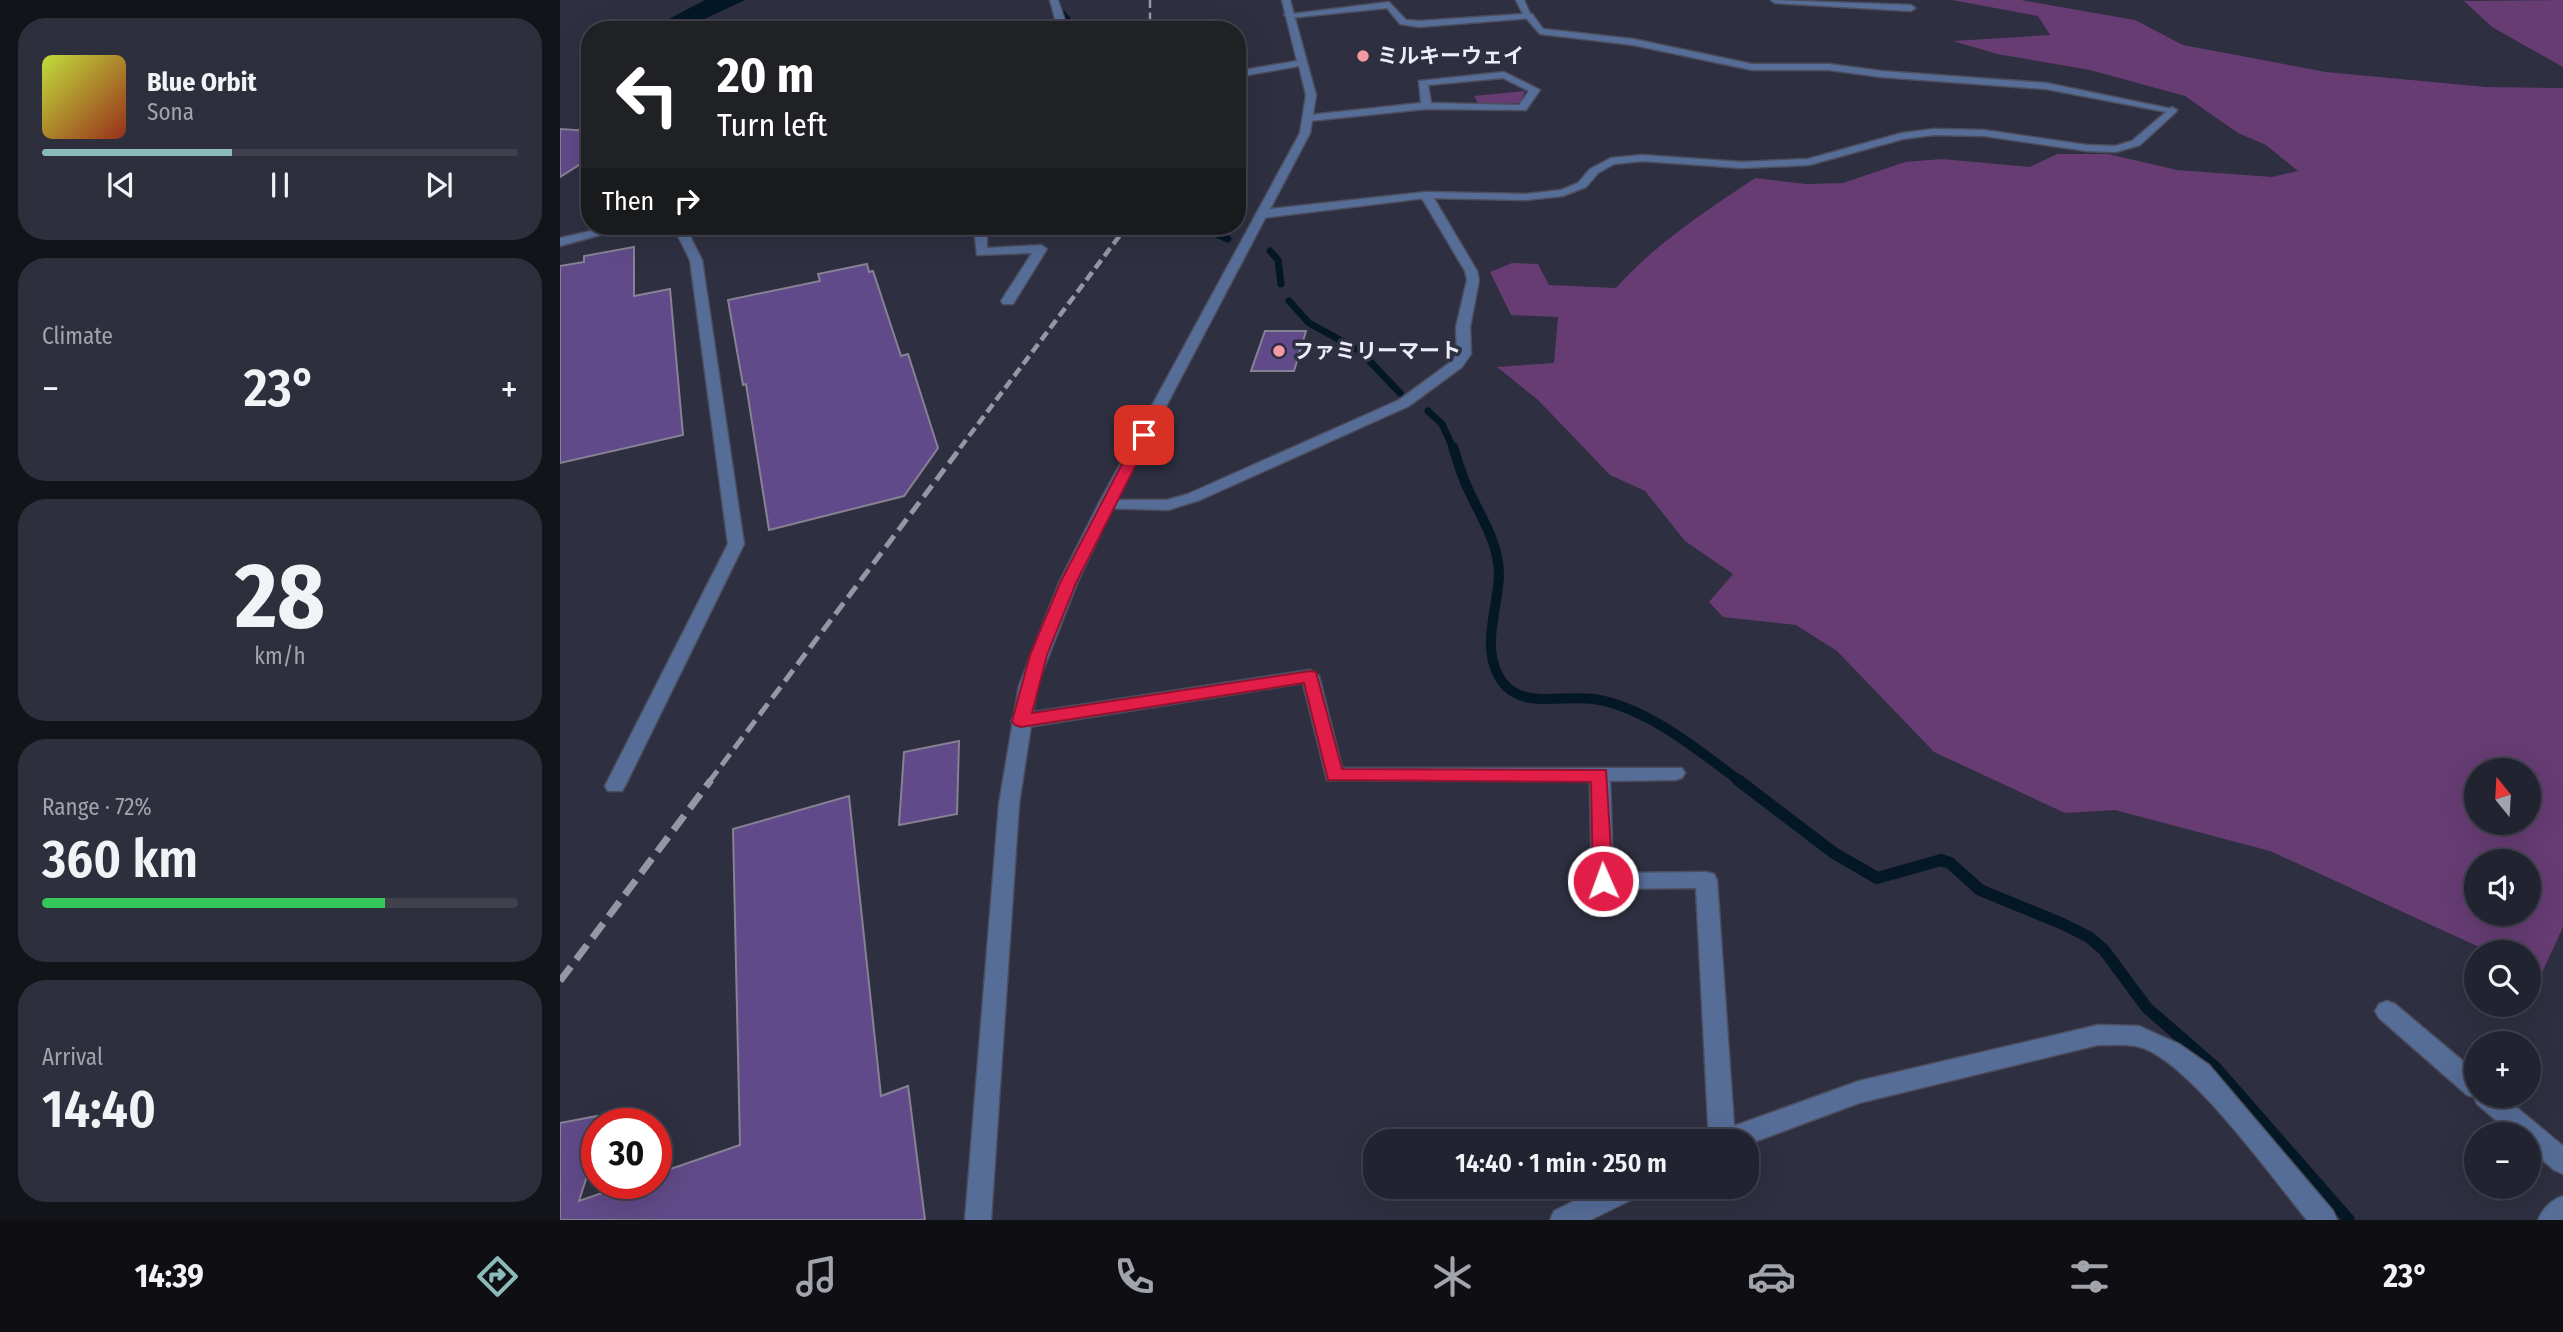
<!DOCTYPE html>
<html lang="en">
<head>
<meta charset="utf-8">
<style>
	body { margin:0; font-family:"Fira Sans Condensed","Noto Sans JP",sans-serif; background:#2e2f3c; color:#f1f3f6; height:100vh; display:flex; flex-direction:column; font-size:26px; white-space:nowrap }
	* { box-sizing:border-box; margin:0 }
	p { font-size:23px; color:#a2a4ab }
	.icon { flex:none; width:38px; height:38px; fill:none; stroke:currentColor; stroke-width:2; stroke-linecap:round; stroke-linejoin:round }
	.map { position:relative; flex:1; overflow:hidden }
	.panel { display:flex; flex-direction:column; gap:18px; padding:18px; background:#13131a; width:560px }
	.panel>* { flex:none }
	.banner { position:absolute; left:21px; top:21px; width:665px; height:214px; border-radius:28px; box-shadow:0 7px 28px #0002,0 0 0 2px #3f404c; background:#202124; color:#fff; overflow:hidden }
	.needle { width:46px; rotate:342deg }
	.controls { position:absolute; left:1904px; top:758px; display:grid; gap:14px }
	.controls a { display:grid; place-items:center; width:77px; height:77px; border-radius:50%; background:#222330; box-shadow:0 7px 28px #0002,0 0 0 2px #3f404c; font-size:35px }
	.speed { position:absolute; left:21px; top:1108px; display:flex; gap:14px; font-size:35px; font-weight:700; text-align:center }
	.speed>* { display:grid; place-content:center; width:91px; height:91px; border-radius:50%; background:#222330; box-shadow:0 7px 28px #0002,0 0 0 2px #3f404c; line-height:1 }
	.speed .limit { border:10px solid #d22; background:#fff; color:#111 }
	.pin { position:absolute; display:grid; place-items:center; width:60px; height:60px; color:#fff; margin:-30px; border-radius:14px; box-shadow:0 4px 10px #0006 }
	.me { position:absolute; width:77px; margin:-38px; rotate:358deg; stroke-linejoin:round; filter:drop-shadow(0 0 5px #0008) }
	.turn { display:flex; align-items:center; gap:24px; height:147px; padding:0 21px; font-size:32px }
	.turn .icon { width:91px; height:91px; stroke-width:2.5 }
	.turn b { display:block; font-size:49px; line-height:60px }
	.then { display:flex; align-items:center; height:66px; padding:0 21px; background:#0003; gap:14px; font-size:26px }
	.big { font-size:52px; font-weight:600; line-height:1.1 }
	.panel .card { flex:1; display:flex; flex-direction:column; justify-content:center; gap:10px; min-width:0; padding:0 24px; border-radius:28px; background:#2e2f3c }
	.panel .dial { align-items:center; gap:0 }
	.dial b { font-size:91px; line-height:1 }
	.song { display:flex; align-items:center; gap:21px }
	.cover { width:84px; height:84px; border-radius:10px; background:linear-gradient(135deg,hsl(70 70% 55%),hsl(10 70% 35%)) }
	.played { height:7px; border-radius:4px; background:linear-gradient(90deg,#8bbbb9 40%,#3f404c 40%) }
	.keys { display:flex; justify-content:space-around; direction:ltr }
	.heat { display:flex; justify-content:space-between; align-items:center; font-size:38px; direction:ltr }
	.charge { height:10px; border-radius:5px; background:linear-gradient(90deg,#34c759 72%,#3f404c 0) }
	.trip { position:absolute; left:803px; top:1129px; width:396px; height:70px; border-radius:28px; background:#222330; box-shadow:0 7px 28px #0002,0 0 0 2px #3f404c; font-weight:600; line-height:70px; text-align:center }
	.tab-bar { display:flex; height:112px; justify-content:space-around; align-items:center; background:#0e0e13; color:#a2a4ab }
	.tab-bar .icon { width:49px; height:49px }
	.tab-bar .selected { color:#8bbbb9 }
	.tab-bar b { font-size:32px; color:#f1f3f6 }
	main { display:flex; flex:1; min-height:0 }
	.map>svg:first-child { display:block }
	.green { fill:#663c73; fill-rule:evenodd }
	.water { fill:#041726 }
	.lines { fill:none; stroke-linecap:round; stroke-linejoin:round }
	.stream-far3 { stroke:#041726; stroke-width:5 }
	.stream-far2 { stroke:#041726; stroke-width:7 }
	.stream-far1 { stroke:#041726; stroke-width:10 }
	.stream { stroke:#041726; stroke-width:12 }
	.building { fill:#614a89; stroke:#878194; stroke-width:2 }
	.service-casing { stroke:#4c4d5d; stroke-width:3 }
	.minor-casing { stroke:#4c4d5d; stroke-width:3 }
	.tertiary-casing { stroke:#4c4d5d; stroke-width:3 }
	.service { fill:#566d98; fill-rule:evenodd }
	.minor { fill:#566d98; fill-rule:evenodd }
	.tertiary { fill:#566d98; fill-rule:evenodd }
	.rail-far3 { stroke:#9697a4; stroke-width:2.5; stroke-dasharray:8 4.5; stroke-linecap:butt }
	.rail-far2 { stroke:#9697a4; stroke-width:4.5; stroke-dasharray:10 5; stroke-linecap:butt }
	.rail-far1 { stroke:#9697a4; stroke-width:5; stroke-dasharray:14 7; stroke-linecap:butt }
	.rail { stroke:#9697a4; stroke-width:7; stroke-dasharray:18 9; stroke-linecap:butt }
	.route { fill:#e11d48; stroke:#92132f; stroke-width:2 }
	.poi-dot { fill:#f49aa3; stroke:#2e2f40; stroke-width:2.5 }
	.labels { text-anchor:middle; stroke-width:7; stroke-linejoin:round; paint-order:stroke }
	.far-poi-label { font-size:21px; font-weight:bold; fill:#ebecf7; stroke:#2e2f40; text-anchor:start }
</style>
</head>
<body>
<main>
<section class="panel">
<div class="card">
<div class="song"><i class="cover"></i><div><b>Blue Orbit</b><p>Sona</p></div></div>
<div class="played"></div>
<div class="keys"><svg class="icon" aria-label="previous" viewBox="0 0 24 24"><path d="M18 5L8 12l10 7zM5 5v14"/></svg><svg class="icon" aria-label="pause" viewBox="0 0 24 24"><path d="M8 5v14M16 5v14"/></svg><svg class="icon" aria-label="next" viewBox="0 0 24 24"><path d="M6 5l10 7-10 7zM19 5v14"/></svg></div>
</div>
<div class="card"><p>Climate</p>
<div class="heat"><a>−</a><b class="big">23°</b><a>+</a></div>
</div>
<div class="card dial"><b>28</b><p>km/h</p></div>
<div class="card"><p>Range · 72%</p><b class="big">360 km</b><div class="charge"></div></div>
<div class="card"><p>Arrival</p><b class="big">14:40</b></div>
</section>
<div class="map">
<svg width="2003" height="1220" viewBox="0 0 2003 1220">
	<rect width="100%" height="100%" fill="#2e2f40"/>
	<g class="green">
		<path d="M 1392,0 L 1461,0 L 1575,20 L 1623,45 L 1766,72 L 1926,87 L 2003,88 L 2003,927 L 1981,975 L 1969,970 L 1969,952 L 1930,952 L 1710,851 L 1555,810 L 1505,813 L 1374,752 L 1277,651 L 1236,625 L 1163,617 L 1149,602 L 1173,574 L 1125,541 L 1085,491 L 1050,475 L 978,400 L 937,367 L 994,363 L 998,317 L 951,315 L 930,272 L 952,263 L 978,264 L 989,285 L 1056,288 C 1096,243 1146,211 1195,178 L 1246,184 L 1283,183 L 1345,162 L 1382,159 L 1470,167 L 1497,154 L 1548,154 L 1617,170 L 1712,177 L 1738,171 L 1706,145 L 1678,133 L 1625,96 L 1530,70 L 1437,54 L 1393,41 L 1490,35 L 1478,16 ZM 1916,770 L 1969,770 L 1969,822 L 1916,822 ZM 1916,861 L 1969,861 L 1969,914 L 1916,914 Z"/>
		<path d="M 2003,0 L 2003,67 L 1932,27 L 1904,1 Z"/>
		<path d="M 965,91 L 960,103 L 919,105 L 914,96 Z"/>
	</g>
	<path class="water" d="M 145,0 L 185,0 L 121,30 L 88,30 Z"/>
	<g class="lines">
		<path class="stream-far3" d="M 498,0 L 497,7 L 508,19 L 507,30"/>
		<g class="stream-far2">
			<path d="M 638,226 L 668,239"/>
			<path d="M 710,251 L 718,260 L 721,284"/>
			<path d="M 729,301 L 749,323 L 800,351 L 840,393"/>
			<path d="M 868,411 L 882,424 L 893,448"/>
		</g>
		<path class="stream-far1" d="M 893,447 C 898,462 902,477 909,491 C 922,519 939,544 939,575 C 938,607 922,645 938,675 C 957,712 1001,694 1034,699 C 1087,707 1139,751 1181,782"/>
		<path class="stream" d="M 1178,780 L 1274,853 L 1317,878 L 1381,860 L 1390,863 L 1420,890 L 1503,924 L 1529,937 L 1544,950 L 1587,1008 L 1656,1068 L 1789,1220"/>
	</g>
	<g class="building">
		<path d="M 0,129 L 30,131 L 30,158 L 0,177 Z"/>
		<path d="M 74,247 L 74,296 L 110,289 L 123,435 L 0,463 L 0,266 L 24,262 L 24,256 Z"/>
		<path d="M 307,264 L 309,272 L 313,271 L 341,356 L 348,354 L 378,448 L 344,496 L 209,530 L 186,384 L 183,385 L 168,300 L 260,281 L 258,274 Z"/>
		<path d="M 705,331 L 746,331 L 734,371 L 691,371 Z"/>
		<path d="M 399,741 L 397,814 L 339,825 L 344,752 Z"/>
		<path d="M 289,796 L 321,1096 L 348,1086 L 365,1220 L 0,1220 L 0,1123 L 37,1116 L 37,1145 L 19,1201 L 71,1183 L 96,1183 L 96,1174 L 180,1145 L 173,829 Z"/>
	</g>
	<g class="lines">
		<g class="service-casing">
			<g id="service">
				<path d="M 966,14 L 972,14 L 983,29 L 1073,39 L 1192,64 L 1269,64 L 1321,71 L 1486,83 L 1617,110 L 1612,113 L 1486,89 L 1321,77 L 1269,70 L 1192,70 L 1073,45 L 980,34 L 966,18 Z"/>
				<path d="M 866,192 L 872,195 L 917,271 L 919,280 L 910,327 L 911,354 L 902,367 L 849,406 L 640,500 L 608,510 L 540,508 L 538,505 L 540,502 L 546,500 L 607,500 L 628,494 L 839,400 L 892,361 L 897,354 L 896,327 L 907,280 L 905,271 L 860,195 Z"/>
				<path d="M 113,226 L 125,226 L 142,260 L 184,544 L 65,786 L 62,791 L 48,791 L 45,786 L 168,544 L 130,260 Z"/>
				<path d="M 409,226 L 421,226 L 427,236 L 427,248 L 481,245 L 487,249 L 453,304 L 443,304 L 441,301 L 472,253 L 417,255 L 415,236 Z"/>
			</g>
		</g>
		<g class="minor-casing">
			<g id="minor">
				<path d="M 490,0 L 498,0 L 508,30 L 498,30 Z"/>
				<path d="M 956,0 L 964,0 L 972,18 L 859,27 L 840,24 L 827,8 L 729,18 L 724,15 L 829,2 L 846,20 L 859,21 L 963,14 Z"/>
				<path d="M 1211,0 L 1351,5 L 1355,8 L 1351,11 L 1215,3 Z"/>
				<path d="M 944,72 L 980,90 L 966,110 L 866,109 L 749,121 L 744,118 L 749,115 L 861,103 L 859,81 ZM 943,78 L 969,91 L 959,105 L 871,103 L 868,85 Z"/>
				<path d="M 1612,107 L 1617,110 L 1616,112 L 1580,145 L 1556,152 L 1527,151 L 1424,136 L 1374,135 L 1343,139 L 1249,165 L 1182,168 L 1082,161 L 1054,164 L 1038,173 L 1026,187 L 1003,196 L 966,200 L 866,198 L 702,218 L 696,214 L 702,210 L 866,192 L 966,194 L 1001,190 L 1018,183 L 1030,169 L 1051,158 L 1082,155 L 1182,162 L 1248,159 L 1342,133 L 1374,129 L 1424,130 L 1527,145 L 1555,146 L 1572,141 Z"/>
				<path d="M 750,670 L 759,676 L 782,768 L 1122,768 L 1125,773 L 1122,778 L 1115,780 L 1050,781 L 1053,873 L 1146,872 L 1154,874 L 1157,880 L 1174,1126 L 1299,1081 L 1538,1025 L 1579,1026 L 1619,1044 L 1649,1065 L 1773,1211 L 1777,1220 L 1747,1220 C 1713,1179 1625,1055 1576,1046 C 1564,1044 1550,1045 1538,1045 L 1299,1103 L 1186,1145 L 1186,1141 L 1149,1141 L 1136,888 L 1043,889 L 1035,887 L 1032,881 L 1030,781 L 767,780 L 743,683 L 461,728 L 454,726 L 451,721 L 454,716 L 461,714 Z"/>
				<path d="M 1827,1001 L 1835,1004 L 1916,1072 L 1916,1096 L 1943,1096 L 2003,1146 L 2003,1174 L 1994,1170 L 1969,1148 L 1969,1134 L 1952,1134 L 1917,1104 L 1914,1097 L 1907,1095 L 1819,1018 L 1815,1011 L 1819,1004 Z"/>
				<path d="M 1044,1186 L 1085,1186 L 1081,1195 L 1030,1220 L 990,1220 L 994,1211 Z"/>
				<path d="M 2003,1196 L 2003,1220 L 1978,1220 C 1983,1208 1991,1200 2003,1196 Z"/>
			</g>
		</g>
		<g class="tertiary-casing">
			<g id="tertiary">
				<path d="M 722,0 L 730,0 L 756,95 L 750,133 L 554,505 L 517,583 L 477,686 L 459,804 L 431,1220 L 405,1220 L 439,804 L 459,686 L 499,583 L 538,505 L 740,133 L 746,95 L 739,66 L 677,77 L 677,71 L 737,61 Z"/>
				<path d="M 53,226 L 73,226 L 0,246 L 0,238 Z"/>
			</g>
		</g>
		<use href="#service" class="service"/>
		<use href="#minor" class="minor"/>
		<use href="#tertiary" class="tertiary"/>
		<path class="rail-far3" d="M 590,0 L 590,30"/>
		<path class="rail-far2" d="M 400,448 L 567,226"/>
		<path class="rail-far1" d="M 149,782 L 401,447"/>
		<path class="rail" d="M 0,981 L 151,780"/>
	</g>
	<path class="route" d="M 584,431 L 591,435 L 516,583 L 487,655 L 472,713 L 750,671 L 756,672 L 782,769 L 1046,770 L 1053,881 L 1050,886 L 1036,886 L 1033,881 L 1031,782 L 768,780 L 744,683 L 461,727 L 455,725 L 452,721 L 470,655 L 500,583 L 577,435 Z"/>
	<g class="poi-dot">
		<circle cx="803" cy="56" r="7"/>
		<circle cx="719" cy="351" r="7"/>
	</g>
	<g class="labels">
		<g class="far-poi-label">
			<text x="817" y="63">ミルキーウェイ</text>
			<text x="733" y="358">ファミリーマート</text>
		</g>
	</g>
</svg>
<div class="controls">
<a><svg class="needle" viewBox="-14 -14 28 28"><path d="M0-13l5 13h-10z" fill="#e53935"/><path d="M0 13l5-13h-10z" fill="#a2a4ab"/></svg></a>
<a><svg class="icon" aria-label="sound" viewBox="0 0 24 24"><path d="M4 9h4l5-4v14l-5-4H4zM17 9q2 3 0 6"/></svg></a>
<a><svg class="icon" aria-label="search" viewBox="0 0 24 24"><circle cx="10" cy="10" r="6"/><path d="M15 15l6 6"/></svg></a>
<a>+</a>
<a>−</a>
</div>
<div class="speed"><div class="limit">30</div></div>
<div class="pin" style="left:584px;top:435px;background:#d93025"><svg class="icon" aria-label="arrive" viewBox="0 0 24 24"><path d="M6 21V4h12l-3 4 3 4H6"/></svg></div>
<svg class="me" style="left:1043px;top:881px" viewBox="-20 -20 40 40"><circle r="17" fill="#e11d48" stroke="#fff" stroke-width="3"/><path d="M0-11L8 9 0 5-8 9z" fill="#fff"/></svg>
<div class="trip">14:40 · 1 min · 250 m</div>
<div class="banner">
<div class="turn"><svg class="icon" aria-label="left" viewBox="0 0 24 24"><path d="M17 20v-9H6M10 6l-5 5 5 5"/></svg><div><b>20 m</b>Turn left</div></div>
<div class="then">Then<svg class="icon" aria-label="right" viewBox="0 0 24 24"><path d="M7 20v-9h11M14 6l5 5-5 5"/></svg></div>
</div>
</div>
</main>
<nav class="tab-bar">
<b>14:39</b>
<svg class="icon selected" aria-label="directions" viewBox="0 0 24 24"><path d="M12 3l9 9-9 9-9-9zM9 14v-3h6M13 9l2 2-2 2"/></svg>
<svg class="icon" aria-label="music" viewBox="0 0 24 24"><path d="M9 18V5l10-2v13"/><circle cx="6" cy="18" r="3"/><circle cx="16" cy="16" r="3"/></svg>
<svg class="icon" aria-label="phone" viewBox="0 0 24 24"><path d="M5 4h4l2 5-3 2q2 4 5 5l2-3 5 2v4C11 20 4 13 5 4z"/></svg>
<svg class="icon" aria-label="climate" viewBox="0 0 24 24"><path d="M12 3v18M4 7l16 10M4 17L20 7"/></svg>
<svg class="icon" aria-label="car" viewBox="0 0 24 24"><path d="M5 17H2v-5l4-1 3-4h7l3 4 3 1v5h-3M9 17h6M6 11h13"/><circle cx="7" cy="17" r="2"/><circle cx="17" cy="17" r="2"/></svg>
<svg class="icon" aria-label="filters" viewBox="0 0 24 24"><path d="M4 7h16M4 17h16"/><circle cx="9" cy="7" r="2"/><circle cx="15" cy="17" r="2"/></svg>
<b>23°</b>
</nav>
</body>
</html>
